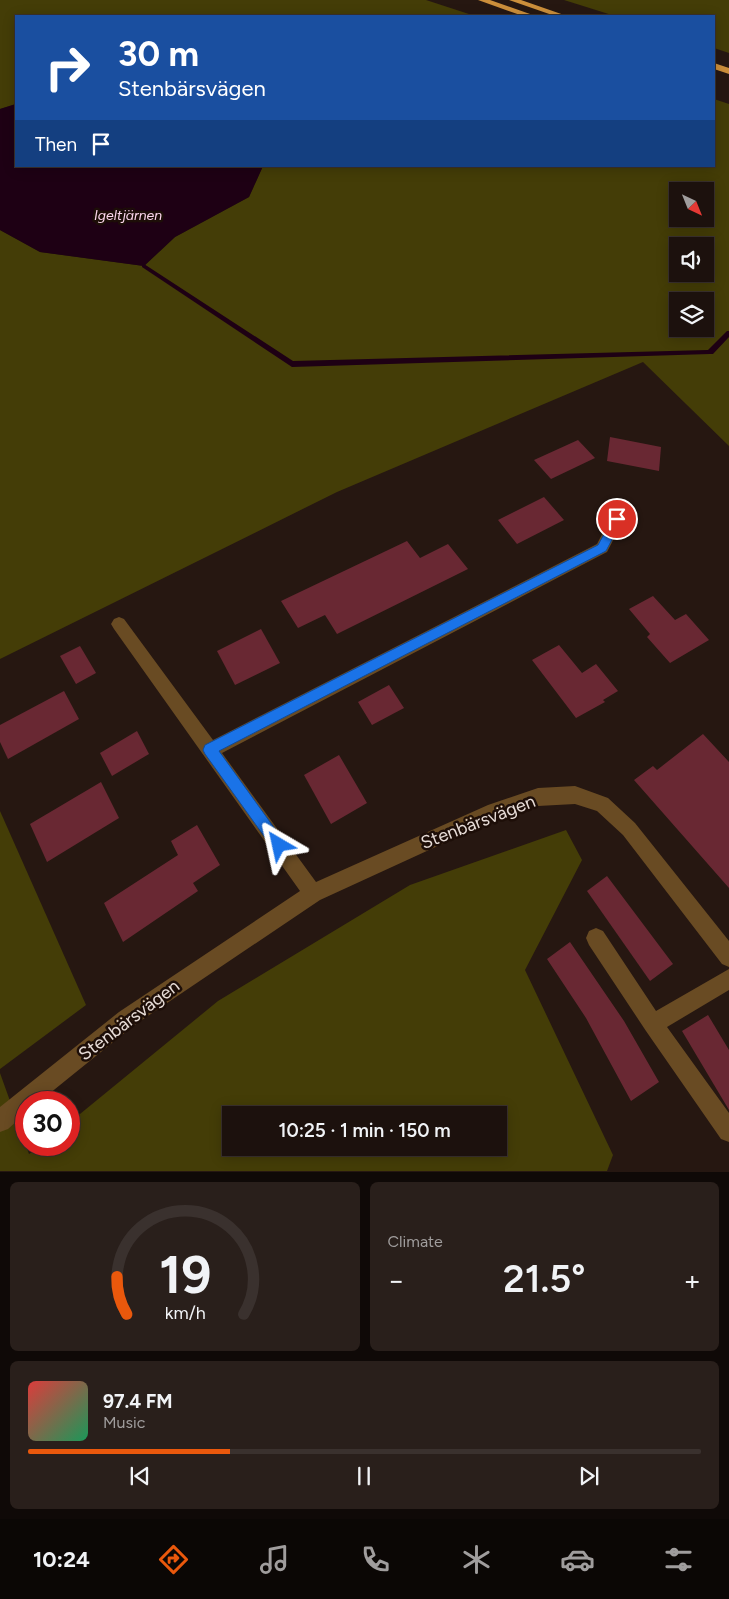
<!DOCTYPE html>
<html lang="en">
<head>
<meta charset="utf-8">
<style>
	body { margin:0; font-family:Figtree,sans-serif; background:#291f1b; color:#f1f3f6; height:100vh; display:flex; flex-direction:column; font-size:19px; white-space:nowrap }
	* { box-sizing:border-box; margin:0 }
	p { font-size:16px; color:#a09d9d }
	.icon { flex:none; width:28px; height:28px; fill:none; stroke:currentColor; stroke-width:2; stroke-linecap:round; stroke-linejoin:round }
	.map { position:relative; height:1172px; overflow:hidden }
	.sheet { display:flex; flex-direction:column; gap:10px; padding:10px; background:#0f0907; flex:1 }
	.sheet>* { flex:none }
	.banner { position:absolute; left:15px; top:15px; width:700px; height:152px; border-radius:0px; box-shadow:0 2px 12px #0003,0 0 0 1px #3a312e; background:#1a4fa0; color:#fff; overflow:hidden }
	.needle { width:32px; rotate:137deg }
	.controls { position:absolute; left:669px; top:182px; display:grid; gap:10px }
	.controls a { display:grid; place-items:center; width:45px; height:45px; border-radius:0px; background:#1c110d; box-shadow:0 2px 12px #0003,0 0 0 1px #3a312e; font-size:25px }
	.speed { position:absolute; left:15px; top:1091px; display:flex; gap:10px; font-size:25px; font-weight:700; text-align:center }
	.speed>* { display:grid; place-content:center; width:65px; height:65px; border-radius:50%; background:#1c110d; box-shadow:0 2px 12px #0003,0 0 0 1px #3a312e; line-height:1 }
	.speed .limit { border:8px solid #d22; background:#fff; color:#111 }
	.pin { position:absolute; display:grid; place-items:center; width:42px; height:42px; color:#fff; margin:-21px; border:2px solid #fff; border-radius:50%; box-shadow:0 1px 5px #0007 }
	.me { position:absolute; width:55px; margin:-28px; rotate:324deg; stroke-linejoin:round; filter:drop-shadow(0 0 4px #0008) }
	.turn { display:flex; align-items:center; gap:18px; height:105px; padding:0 20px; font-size:22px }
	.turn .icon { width:65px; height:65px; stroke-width:2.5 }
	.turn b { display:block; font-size:35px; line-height:42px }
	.then { display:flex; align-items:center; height:48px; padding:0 20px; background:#0003; gap:10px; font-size:19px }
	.big { font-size:38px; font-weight:600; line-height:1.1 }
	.sheet .widget { flex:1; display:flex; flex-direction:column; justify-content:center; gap:8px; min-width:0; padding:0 18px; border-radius:8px; background:#291f1b }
	.sheet .dial { align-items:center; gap:0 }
	.dial svg { height:130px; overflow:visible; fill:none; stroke:#3a312e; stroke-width:7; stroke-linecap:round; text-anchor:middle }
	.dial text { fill:#f1f3f6; stroke:none }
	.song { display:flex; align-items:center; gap:15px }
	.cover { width:60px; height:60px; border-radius:8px; background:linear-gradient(135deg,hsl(0 70% 55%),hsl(150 70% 35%)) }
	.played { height:5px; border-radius:2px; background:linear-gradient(90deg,#ea580c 30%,#3a312e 30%) }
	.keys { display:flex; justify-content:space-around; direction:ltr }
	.heat { display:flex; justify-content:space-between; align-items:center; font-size:28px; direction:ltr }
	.sheet .tiles { flex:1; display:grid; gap:10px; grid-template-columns:1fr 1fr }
	.widget:last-child { grid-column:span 2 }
	.trip { position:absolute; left:222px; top:1106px; width:285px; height:50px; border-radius:0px; background:#1c110d; box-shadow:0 2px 12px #0003,0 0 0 1px #3a312e; font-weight:600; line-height:50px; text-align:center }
	.dock { display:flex; height:80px; justify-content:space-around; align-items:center; background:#0b0705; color:#a09d9d }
	.dock .icon { width:35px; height:35px }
	.dock .active { color:#ea580c }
	.dock b { font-size:22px; color:#f1f3f6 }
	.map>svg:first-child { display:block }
	.green { fill:#443d07; fill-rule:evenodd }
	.water { fill:#1e0014 }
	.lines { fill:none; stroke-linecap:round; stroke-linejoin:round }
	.stream { fill:#1e0014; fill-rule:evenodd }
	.building { fill:#692833 }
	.minor { fill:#694b23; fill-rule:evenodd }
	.highway { fill:#cc8f3b; fill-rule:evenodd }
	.route { fill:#1a73e8; stroke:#114b97 }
	.labels { text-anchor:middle; stroke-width:5; stroke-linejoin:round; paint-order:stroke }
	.far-water-label { font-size:14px; font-style:italic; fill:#fdd8ed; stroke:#1d0e08 }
	.near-street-label { font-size:18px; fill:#e7dcd7; stroke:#1d0e08 }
</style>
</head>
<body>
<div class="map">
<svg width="729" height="1172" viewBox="0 0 729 1172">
	<rect width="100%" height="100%" fill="#261711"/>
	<g class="green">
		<path d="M 0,0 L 426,0 L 475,16 L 16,16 L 16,104 L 0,109 Z"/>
		<path d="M 564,0 L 729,0 L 729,53 L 714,48 L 714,16 L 615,16 Z"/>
		<path d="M 714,99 L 729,104 L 729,446 L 643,362 L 337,492 L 0,659 L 0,230 L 40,252 L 144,266 L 175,237 L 249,197 L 263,166 L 714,166 ZM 678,191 L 705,191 L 705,219 L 678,219 ZM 678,246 L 705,246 L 705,274 L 678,274 ZM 678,301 L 705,301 L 705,329 L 678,329 Z"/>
		<path d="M 0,811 L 86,1005 L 0,1069 Z"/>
		<path d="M 566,830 L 582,860 L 525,970 L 613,1155 L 607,1171 L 0,1171 L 0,1073 L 29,1154 L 42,1145 L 69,1145 L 69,1123 L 218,1001 L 410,885 ZM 231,1115 L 499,1115 L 499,1148 L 231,1148 Z"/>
	</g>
	<path class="water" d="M 16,104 L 16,166 L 263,166 L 249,197 L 175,237 L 144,266 L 40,252 L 0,230 L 0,109 Z"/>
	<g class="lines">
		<path class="stream" d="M 144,264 L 293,361 L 708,350 L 727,331 L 729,331 L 729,337 L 713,354 L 710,354 L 292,367 L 142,267 L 142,265 Z"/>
	</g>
	<g class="building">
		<path d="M 610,437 L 661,447 L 659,471 L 607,461 Z"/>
		<path d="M 578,440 L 595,458 L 551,479 L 534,460 Z"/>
		<path d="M 544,497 L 564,520 L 517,544 L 498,520 Z"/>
		<path d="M 407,541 L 420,558 L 448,544 L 468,569 L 337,634 L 325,615 L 298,628 L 281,601 Z"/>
		<path d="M 653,596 L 675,620 L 686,614 L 709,640 L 670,663 L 647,637 L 650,634 L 629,609 Z"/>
		<path d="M 261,629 L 280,663 L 235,685 L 217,651 Z"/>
		<path d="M 559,645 L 582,673 L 596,664 L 618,691 L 603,700 L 605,702 L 576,718 L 532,660 Z"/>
		<path d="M 80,646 L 96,673 L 76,684 L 60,656 Z"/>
		<path d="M 389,685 L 404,708 L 372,725 L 358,702 Z"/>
		<path d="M 64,691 L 79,719 L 8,759 L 0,742 L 0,725 Z"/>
		<path d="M 137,731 L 149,754 L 112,776 L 100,753 Z"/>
		<path d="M 703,734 L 729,762 L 729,888 L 634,780 L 653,766 L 657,770 Z"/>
		<path d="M 339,755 L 367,803 L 331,824 L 304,775 Z"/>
		<path d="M 101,782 L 119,818 L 47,862 L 30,824 Z"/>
		<path d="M 197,825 L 220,865 L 193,883 L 198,891 L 123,942 L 104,903 L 178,855 L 171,841 Z"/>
		<path d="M 607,876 L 673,964 L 650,981 L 587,891 Z"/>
		<path d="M 570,942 L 624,1021 L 659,1082 L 631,1101 L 586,1018 L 547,959 Z"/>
		<path d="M 708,1015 L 729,1050 L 729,1110 L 682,1031 Z"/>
	</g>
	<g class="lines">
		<g class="minor">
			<path d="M 617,513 L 622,515 L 624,519 L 607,552 L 222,753 L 316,882 L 488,805 L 538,788 L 575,786 L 608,798 L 635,823 L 729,941 L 729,967 L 722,964 L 623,835 L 597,811 L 575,804 L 538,806 L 490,822 L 320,900 L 133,1026 L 39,1102 L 26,1102 L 26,1113 L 8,1129 L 0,1132 L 0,1107 L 119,1012 L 300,891 L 114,629 L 111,624 L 114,619 L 119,617 L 124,619 L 213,740 L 597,544 L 612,515 Z"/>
			<path d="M 596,928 L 603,931 L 656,1011 L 729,969 L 729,990 L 667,1027 L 729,1113 L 729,1142 L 721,1139 L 646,1031 L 589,945 L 586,938 L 589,931 Z"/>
		</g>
		<g class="highway">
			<path d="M 478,0 L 490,0 L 530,14 L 523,16 Z"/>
			<path d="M 509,0 L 521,0 L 567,16 L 555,16 Z"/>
			<path d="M 714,63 L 729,68 L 729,74 L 714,69 Z"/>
		</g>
	</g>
	<path class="route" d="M 617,514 L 623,519 L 606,551 L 219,751 L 283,840 L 285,845 L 283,850 L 279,852 L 274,850 L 205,754 L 203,750 L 205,745 L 598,545 L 614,516 Z"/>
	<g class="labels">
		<g class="far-water-label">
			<text x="128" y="220">Igeltjärnen</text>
		</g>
		<g class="near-street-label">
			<text transform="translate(478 822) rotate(-21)" y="6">Stenbärsvägen</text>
			<text transform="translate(129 1020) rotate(-37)" y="6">Stenbärsvägen</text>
		</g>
	</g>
</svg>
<div class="controls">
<a><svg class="needle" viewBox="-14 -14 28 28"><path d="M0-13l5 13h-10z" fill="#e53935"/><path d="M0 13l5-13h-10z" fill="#a09d9d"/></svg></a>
<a><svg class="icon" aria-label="sound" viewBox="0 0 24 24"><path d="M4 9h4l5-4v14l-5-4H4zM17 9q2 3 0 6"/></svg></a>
<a><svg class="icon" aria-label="layers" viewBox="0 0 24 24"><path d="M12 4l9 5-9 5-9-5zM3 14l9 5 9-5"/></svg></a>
</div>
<div class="speed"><div class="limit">30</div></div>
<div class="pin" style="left:617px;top:519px;background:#d93025"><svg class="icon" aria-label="arrive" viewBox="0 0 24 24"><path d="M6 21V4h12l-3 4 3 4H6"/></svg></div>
<svg class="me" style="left:279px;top:845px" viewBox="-20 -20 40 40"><path d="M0-17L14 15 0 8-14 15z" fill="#1a73e8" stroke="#fff" stroke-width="4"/></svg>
<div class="trip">10:25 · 1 min · 150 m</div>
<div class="banner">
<div class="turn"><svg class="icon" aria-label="right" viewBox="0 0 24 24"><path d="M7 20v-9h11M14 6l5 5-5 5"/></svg><div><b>30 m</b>Stenbärsvägen</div></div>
<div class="then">Then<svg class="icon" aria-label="arrive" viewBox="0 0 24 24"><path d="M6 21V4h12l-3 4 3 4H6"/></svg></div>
</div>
</div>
<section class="sheet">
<div class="tiles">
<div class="widget dial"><svg viewBox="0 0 100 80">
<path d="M14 69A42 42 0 1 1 86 69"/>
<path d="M14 69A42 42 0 0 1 8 46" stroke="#ea580c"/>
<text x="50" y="56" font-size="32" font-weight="700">19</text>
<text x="50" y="72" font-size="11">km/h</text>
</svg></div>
<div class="widget"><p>Climate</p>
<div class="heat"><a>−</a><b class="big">21.5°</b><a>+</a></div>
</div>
<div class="widget">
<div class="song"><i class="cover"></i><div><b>97.4 FM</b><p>Music</p></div></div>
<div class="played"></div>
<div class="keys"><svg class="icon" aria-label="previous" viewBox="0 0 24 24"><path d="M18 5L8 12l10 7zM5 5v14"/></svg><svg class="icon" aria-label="pause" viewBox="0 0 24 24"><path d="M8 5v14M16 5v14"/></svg><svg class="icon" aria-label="next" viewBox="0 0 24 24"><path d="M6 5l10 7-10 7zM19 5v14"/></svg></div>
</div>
</div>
</section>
<nav class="dock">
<b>10:24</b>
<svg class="icon active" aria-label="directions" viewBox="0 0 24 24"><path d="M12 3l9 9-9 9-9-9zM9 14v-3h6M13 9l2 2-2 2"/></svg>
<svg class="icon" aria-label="music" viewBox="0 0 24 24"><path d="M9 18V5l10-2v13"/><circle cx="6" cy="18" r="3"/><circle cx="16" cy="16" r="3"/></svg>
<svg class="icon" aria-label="phone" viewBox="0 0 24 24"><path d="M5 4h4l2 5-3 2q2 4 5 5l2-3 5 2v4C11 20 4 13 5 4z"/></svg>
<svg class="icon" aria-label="climate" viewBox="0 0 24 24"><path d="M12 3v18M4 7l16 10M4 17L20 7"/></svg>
<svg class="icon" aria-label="car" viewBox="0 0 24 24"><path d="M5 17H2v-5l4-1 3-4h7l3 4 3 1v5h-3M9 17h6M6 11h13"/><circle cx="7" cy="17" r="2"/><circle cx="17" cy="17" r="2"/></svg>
<svg class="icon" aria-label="filters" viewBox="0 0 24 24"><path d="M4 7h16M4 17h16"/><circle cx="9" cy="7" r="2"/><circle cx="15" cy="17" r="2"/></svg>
</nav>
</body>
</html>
